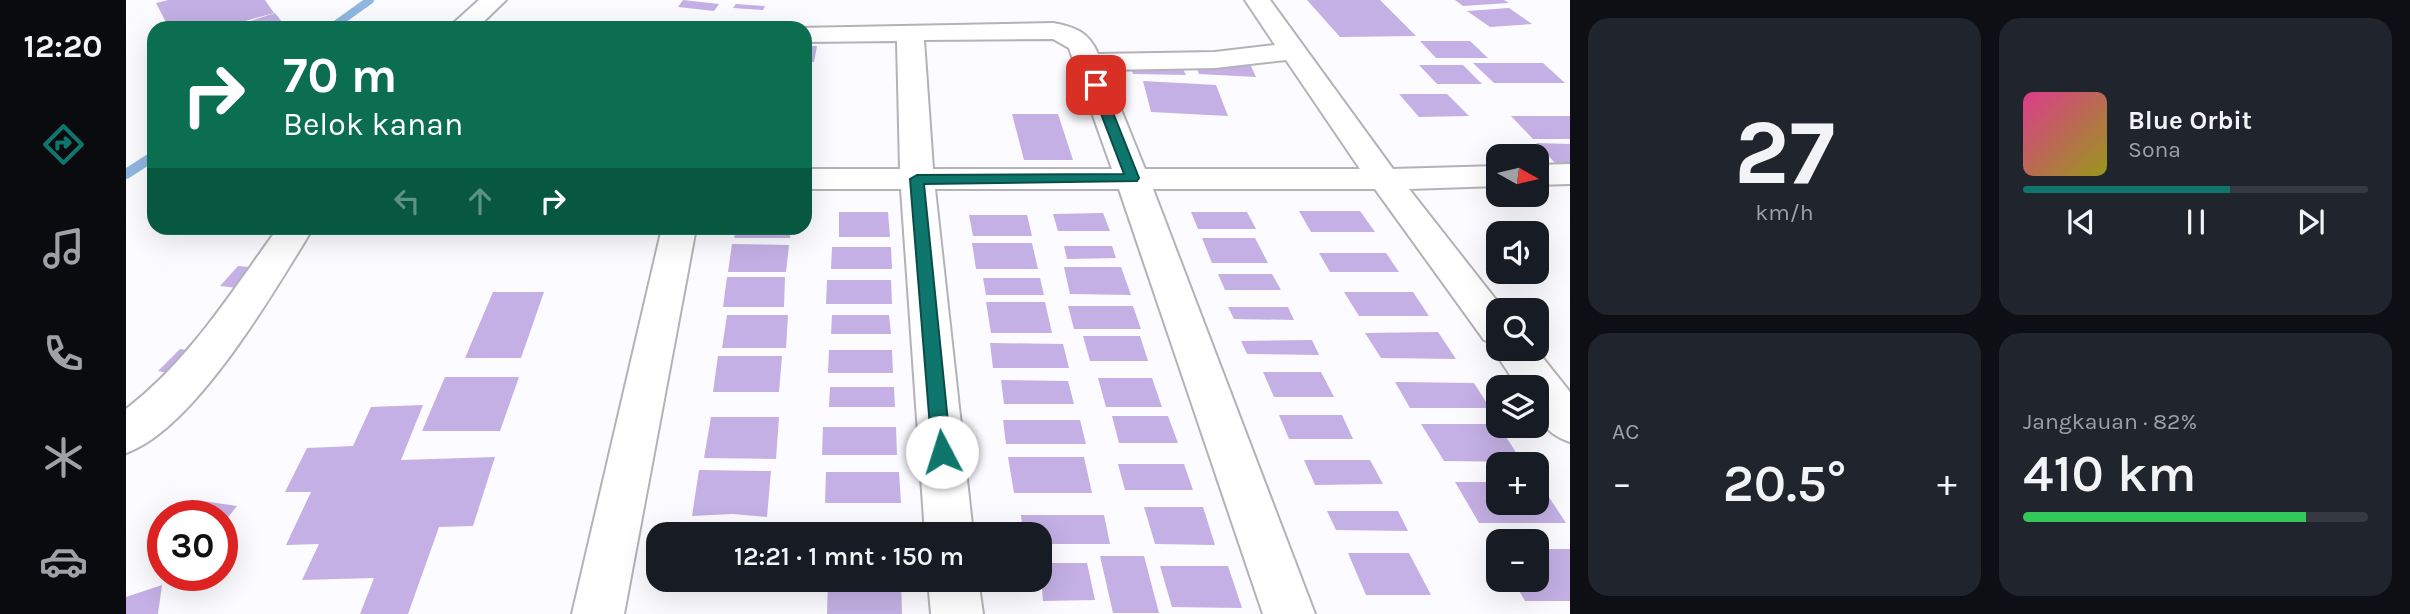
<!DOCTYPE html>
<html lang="id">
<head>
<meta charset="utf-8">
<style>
	body { margin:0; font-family:Karla,sans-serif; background:#20242c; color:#f1f3f6; height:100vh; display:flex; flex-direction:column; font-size:26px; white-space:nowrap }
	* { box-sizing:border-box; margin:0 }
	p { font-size:23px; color:#9ea1a6 }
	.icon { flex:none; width:38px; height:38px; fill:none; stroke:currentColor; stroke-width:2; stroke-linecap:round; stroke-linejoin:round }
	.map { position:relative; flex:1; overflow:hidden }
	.sheet { display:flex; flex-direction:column; gap:18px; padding:18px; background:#0d0f14; width:840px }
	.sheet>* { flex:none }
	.banner { position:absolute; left:21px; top:21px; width:665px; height:214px; border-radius:21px; box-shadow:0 7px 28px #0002; background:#0b6e4f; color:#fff; overflow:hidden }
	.needle { width:46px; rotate:98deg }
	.tools { position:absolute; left:1360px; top:144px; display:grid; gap:14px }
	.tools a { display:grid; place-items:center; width:63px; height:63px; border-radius:14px; background:#171b24; box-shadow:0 7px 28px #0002; font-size:35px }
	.speed { position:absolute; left:21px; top:500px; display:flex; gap:14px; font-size:35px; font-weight:700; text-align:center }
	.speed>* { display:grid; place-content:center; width:91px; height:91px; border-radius:50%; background:#171b24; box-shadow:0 7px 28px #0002; line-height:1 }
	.speed .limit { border:10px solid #d22; background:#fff; color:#111 }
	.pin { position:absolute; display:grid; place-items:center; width:60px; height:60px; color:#fff; margin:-30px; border-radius:14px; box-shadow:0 4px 10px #0006 }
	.me { position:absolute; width:77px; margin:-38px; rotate:355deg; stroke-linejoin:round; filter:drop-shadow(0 0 5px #0008) }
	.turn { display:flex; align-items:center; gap:24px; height:147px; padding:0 21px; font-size:32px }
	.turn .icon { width:91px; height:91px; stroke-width:2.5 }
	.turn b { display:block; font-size:49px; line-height:60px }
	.lanes { display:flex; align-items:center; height:66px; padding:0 21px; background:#0003; justify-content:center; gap:35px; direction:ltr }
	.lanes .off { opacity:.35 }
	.big { font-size:52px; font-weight:600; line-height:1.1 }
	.sheet .widget { flex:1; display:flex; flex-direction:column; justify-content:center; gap:10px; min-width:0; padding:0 24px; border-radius:21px; background:#20242c }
	.sheet .dial { align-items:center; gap:0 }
	.dial b { font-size:91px; line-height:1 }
	.song { display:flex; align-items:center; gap:21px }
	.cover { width:84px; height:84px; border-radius:10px; background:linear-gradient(135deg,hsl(330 70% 55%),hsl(60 70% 35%)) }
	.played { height:7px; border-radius:4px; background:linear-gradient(90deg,#0f766e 60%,#363941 60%) }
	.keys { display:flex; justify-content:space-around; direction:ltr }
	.heat { display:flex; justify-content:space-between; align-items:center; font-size:38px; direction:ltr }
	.charge { height:10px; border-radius:5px; background:linear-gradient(90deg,#34c759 82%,#363941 0) }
	.sheet .tiles { flex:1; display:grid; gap:18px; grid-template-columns:repeat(2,1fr) }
	.trip { position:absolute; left:520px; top:522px; width:406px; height:70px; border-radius:21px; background:#171b24; box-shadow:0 7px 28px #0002; font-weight:600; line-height:70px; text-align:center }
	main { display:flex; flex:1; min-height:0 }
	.tabs { display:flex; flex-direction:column; width:126px; justify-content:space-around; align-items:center; background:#090b0e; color:#9ea1a6 }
	.tabs .icon { width:49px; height:49px }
	.tabs .on { color:#0f766e }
	.tabs b { font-size:32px; color:#f1f3f6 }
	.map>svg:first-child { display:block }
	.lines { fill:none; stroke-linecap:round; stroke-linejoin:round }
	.stream-far1 { stroke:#8fb7e1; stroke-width:8 }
	.stream { stroke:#8fb7e1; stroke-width:10 }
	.building { fill:#c4b0e4 }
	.minor-casing { stroke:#b4b2b7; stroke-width:4 }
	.minor { fill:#fff; fill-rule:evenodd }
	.route { fill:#0f766e; stroke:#0a4d48; stroke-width:2 }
</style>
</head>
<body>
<main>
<nav class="tabs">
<b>12:20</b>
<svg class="icon on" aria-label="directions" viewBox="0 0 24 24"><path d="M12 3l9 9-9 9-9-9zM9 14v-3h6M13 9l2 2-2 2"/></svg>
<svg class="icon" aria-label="music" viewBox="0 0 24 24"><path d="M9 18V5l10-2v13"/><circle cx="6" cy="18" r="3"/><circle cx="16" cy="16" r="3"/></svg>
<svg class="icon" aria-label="phone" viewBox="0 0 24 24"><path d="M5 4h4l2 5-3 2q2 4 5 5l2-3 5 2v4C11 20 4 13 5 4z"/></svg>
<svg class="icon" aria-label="climate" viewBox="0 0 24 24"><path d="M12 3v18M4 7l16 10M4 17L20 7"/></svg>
<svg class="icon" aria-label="car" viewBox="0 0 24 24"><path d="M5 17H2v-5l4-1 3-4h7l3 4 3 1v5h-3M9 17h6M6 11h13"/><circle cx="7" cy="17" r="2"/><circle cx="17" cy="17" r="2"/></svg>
</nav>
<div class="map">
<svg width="1444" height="614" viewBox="0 0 1444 614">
	<rect width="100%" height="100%" fill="#fcfbff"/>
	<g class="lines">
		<path class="stream-far1" d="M 205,28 L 244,0"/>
		<path class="stream" d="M 0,174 L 28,156"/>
	</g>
	<g class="building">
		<path d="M 42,0 L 139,0 L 148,13 L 94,28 L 43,28 L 30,3 Z"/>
		<path d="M 557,0 L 593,4 L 588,11 L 552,7 Z"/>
		<path d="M 1181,0 L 1254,0 L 1290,36 L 1214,37 Z"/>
		<path d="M 1329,0 L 1378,0 L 1383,3 L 1337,6 Z"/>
		<path d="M 610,4 L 639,6 L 637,10 L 607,8 Z"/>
		<path d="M 1383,8 L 1406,24 L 1364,27 L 1341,11 Z"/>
		<path d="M 149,13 L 156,22 L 136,28 L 103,28 Z"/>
		<path d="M 1294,41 L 1344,41 L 1362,58 L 1310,58 Z"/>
		<path d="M 679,46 L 691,46 L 688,62 L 679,62 Z"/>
		<path d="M 1069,63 L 1125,66 L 1130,77 L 1073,74 Z"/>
		<path d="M 1347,63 L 1417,63 L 1439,83 L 1368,83 Z"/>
		<path d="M 1293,65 L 1337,65 L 1356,84 L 1311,84 Z"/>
		<path d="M 1004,66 L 1056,67 L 1060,75 L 1007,74 Z"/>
		<path d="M 1017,81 L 1090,85 L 1102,116 L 1025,112 Z"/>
		<path d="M 1273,94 L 1321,94 L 1343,116 L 1293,117 Z"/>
		<path d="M 886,114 L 932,114 L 947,160 L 898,160 Z"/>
		<path d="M 1385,116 L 1444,116 L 1444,139 L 1407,139 Z"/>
		<path d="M 1410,143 L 1444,144 L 1444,166 L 1432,166 Z"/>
		<path d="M 1173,211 L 1234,211 L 1249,232 L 1185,232 Z"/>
		<path d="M 713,212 L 762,212 L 764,237 L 713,237 Z"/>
		<path d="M 1065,212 L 1121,212 L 1130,229 L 1072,229 Z"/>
		<path d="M 977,213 L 984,231 L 932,231 L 927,214 Z"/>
		<path d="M 843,215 L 901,215 L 906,236 L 847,236 Z"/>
		<path d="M 610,228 L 665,228 L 664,238 L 608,238 Z"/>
		<path d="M 1076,238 L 1129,238 L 1142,263 L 1086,263 Z"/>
		<path d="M 846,243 L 906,243 L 912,269 L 850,269 Z"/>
		<path d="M 606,244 L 663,245 L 660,272 L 602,272 Z"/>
		<path d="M 938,246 L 986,246 L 990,258 L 941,259 Z"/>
		<path d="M 706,247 L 765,247 L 766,269 L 705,269 Z"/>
		<path d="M 1193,253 L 1260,253 L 1273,272 L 1204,272 Z"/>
		<path d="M 112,266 L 138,268 L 120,289 L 94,286 Z"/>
		<path d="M 938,267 L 995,267 L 1005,295 L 944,294 Z"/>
		<path d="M 1092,274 L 1146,274 L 1155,290 L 1099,290 Z"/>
		<path d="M 601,277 L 659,277 L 658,307 L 597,307 Z"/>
		<path d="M 857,278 L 914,278 L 918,295 L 860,295 Z"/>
		<path d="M 701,280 L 765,280 L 766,304 L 700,304 Z"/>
		<path d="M 367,292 L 418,292 L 395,358 L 339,358 Z"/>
		<path d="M 1218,292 L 1287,292 L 1303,316 L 1233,316 Z"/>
		<path d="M 860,302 L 919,302 L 926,333 L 865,333 Z"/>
		<path d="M 942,306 L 1007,306 L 1015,329 L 948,329 Z"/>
		<path d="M 1102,307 L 1162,307 L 1168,320 L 1108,319 Z"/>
		<path d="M 601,315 L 662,315 L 660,348 L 596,348 Z"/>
		<path d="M 706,315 L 763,315 L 765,334 L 705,334 Z"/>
		<path d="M 1312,332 L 1330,359 L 1255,358 L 1239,333 Z"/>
		<path d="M 957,336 L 1014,336 L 1022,361 L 964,361 Z"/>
		<path d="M 1186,340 L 1193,355 L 1121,354 L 1115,341 Z"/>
		<path d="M 864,343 L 937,344 L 943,368 L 867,368 Z"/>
		<path d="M 54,349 L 78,353 L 56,376 L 32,371 Z"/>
		<path d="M 703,350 L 766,350 L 767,373 L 702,373 Z"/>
		<path d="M 592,356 L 656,356 L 653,392 L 587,392 Z"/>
		<path d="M 1137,372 L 1195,372 L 1208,397 L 1148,397 Z"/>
		<path d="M 319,377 L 393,377 L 374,431 L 296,431 Z"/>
		<path d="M 972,378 L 1026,378 L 1036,407 L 980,407 Z"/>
		<path d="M 875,380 L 942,381 L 948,404 L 878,404 Z"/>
		<path d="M 1269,382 L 1348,383 L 1364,408 L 1284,408 Z"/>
		<path d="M 704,387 L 768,387 L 769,407 L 703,407 Z"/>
		<path d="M 297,405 L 275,460 L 369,457 L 347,526 L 313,527 L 282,614 L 234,614 L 248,578 L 176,580 L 193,544 L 160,545 L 185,492 L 159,492 L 181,448 L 227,446 L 245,407 Z"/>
		<path d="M 1153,415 L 1216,415 L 1227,439 L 1163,439 Z"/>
		<path d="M 986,416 L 1042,416 L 1052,443 L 993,443 Z"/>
		<path d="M 585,417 L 653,417 L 650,459 L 578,458 Z"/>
		<path d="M 877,420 L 954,420 L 960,444 L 880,444 Z"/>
		<path d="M 1295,424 L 1372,424 L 1396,462 L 1318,461 Z"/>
		<path d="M 697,427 L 770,427 L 771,455 L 696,455 Z"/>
		<path d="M 882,457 L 958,457 L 966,493 L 888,493 Z"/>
		<path d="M 1178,460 L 1244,460 L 1257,484 L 1189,485 Z"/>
		<path d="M 992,464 L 1058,464 L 1067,490 L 999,490 Z"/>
		<path d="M 573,470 L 645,471 L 641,517 L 607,514 L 566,516 Z"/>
		<path d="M 700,472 L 773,472 L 775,503 L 699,503 Z"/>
		<path d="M 1329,482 L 1372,482 L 1372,502 L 1410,502 L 1410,482 L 1413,482 L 1440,523 L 1353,523 Z"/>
		<path d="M 70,500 L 111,506 L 96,525 L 96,516 L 57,516 Z"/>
		<path d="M 1018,507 L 1077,507 L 1089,545 L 1029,544 Z"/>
		<path d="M 1201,511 L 1272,511 L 1282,531 L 1210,530 Z"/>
		<path d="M 895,515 L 978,515 L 984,544 L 914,544 L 914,534 L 897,534 Z"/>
		<rect x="707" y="524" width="68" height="10"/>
		<path d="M 567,525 L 642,525 L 642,534 L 566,534 Z"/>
		<path d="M 1410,549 L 1444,549 L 1444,601 L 1399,601 L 1386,579 L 1410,579 Z"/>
		<path d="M 1222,553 L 1283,553 L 1305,595 L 1240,595 Z"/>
		<path d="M 974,556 L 1018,556 L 1033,613 L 987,613 Z"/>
		<path d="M 914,563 L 961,563 L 969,600 L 917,601 Z"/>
		<path d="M 1034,566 L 1102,566 L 1116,608 L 1046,607 Z"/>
		<path d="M 702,579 L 775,579 L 776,614 L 701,614 Z"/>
		<path d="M 36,585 L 32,614 L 0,614 L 0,597 Z"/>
	</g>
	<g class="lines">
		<g class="minor-casing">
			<g id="minor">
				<path d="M 353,0 L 380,0 L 351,28 L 322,28 Z"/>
				<path d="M 1119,0 L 1144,0 L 1267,169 L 1372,166 L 1372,186 L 1283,189 L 1378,310 L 1372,310 L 1372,348 L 1409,348 L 1444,392 L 1444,442 C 1415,432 1410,415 1410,387 L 1392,387 L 1366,348 L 1368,344 L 1358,340 L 1249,189 L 1027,189 L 1189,614 L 1137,614 L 993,189 L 809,189 L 847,534 L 799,534 L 775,189 L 679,189 L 679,169 L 774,169 L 771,41 L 679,42 L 679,28 L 671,28 L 927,23 C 949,27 963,32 972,54 L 1089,52 L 1149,45 ZM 927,39 L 943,48 L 986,169 L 807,169 L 798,40 ZM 1160,60 L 1234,169 L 1019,169 L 979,70 L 1089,68 Z"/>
				<path d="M 1444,164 L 1444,184 L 1410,185 L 1410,165 Z"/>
				<path d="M 152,228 L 187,228 C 149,290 69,429 0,453 L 0,409 C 63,361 106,291 152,228 Z"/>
				<path d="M 536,228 L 570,228 L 498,614 L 446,614 Z"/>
				<path d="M 802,579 L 852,579 L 857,614 L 805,614 Z"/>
			</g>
		</g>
		<use href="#minor" class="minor"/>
	</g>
	<path class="route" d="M 966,82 L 976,85 L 1013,178 L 1011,181 L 798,184 L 825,452 L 822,458 L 816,460 L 809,458 L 806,452 L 784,179 L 791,175 L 998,174 L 964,85 Z"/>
</svg>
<div class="tools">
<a><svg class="needle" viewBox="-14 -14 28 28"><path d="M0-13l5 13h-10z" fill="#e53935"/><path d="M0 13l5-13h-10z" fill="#9ea1a6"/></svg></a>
<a><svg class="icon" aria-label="sound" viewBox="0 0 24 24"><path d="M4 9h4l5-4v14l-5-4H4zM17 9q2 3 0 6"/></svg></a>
<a><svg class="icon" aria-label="search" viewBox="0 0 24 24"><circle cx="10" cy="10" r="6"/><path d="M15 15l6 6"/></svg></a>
<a><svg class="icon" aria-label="layers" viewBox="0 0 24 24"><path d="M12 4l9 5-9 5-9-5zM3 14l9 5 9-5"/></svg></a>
<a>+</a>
<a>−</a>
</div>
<div class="speed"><div class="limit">30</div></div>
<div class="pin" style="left:970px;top:85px;background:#d93025"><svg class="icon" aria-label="arrive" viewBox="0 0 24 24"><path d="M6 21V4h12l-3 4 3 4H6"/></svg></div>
<svg class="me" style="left:816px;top:452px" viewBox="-20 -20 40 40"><circle r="19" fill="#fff"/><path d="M0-13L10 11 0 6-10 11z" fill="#0f766e"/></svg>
<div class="trip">12:21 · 1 mnt · 150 m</div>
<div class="banner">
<div class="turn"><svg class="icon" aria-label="right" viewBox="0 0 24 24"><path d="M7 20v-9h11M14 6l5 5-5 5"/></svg><div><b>70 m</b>Belok kanan</div></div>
<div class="lanes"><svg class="icon off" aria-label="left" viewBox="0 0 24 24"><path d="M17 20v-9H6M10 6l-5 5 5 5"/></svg><svg class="icon off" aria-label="ahead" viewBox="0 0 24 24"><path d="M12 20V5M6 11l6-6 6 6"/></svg><svg class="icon" aria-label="right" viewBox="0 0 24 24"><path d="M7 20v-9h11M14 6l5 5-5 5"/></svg></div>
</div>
</div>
<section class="sheet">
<div class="tiles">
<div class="widget dial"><b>27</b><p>km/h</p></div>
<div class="widget">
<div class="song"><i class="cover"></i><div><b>Blue Orbit</b><p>Sona</p></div></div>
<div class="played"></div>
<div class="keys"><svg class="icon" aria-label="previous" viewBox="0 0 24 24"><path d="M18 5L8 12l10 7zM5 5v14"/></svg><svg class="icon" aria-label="pause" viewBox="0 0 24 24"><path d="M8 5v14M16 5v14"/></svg><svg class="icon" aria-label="next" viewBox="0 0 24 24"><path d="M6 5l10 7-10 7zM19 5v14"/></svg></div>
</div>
<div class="widget"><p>AC</p>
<div class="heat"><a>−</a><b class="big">20.5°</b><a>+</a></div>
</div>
<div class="widget"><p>Jangkauan · 82%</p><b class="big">410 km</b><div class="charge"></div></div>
</div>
</section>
</main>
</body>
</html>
